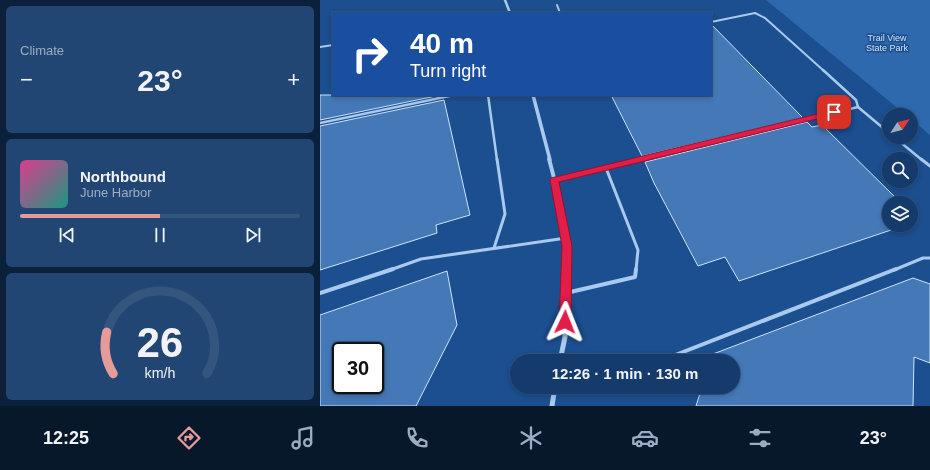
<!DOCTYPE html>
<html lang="en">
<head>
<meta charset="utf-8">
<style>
	body { margin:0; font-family:Arial,sans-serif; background:#214673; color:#f1f3f6; height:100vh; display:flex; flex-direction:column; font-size:15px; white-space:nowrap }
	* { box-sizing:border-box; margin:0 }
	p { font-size:13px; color:#9dadc1 }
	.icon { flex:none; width:22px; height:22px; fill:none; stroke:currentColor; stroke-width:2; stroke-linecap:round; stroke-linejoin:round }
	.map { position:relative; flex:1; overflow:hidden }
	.drawer { display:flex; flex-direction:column; gap:6px; padding:6px; background:#0b203b; width:320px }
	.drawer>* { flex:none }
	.guide { position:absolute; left:12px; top:12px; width:380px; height:84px; border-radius:0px; box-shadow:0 2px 6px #0003,0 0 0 1px #33557e; background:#1a4fa0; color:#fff; overflow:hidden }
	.needle { width:26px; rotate:54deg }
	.buttons { position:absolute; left:562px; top:108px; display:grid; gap:8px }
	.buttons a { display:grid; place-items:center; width:36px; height:36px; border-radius:50%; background:#143b6b; box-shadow:0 2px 6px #0003,0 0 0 1px #33557e; font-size:20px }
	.speed { position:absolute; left:12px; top:342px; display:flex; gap:8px; font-size:20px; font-weight:700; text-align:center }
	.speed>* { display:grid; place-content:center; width:52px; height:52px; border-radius:50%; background:#143b6b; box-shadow:0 2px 6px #0003,0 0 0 1px #33557e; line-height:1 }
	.speed .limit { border:2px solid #111; border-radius:6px; background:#fff; color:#111 }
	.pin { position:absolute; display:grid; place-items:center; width:34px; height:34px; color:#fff; margin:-17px; border-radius:8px; box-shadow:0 2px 6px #0006 }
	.me { position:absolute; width:44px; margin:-22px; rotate:2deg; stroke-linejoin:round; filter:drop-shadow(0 0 3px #0008) }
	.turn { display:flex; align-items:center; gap:14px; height:84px; padding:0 12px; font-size:18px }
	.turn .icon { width:52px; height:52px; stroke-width:2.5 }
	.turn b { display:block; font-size:28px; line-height:34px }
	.big { font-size:30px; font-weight:600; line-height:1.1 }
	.drawer .widget { flex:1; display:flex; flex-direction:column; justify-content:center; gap:6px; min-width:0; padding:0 14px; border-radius:6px; background:#214673 }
	.drawer .dial { align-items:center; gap:0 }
	.dial svg { height:104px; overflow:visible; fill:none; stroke:#33557e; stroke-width:7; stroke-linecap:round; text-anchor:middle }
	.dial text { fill:#f1f3f6; stroke:none }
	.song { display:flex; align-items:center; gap:12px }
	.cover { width:48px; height:48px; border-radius:6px; background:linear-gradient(135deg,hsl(330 70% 55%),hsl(170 70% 35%)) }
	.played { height:4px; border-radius:2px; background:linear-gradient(90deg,#e69b98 50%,#33557e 50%) }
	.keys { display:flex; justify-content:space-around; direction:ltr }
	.heat { display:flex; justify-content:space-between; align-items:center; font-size:22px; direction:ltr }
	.trip { position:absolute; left:190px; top:354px; width:230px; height:40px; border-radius:20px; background:#143b6b; box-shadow:0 2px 6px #0003,0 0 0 1px #33557e; font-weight:600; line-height:40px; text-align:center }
	.menu { display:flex; height:64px; justify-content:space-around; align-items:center; background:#08182b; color:#9dadc1 }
	.menu .icon { width:28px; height:28px }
	.menu .on { color:#e69b98 }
	.menu b { font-size:18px; color:#f1f3f6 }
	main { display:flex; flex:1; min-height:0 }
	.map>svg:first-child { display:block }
	.green { fill:#2e69ad }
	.building { fill:#4478b7; stroke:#cfe3fa; fill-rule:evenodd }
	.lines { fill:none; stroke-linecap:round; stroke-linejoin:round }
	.service-far3 { stroke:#a9c9ee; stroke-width:2 }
	.service-far2 { stroke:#a9c9ee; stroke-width:2.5 }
	.service-far1 { stroke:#a9c9ee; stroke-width:3 }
	.service { stroke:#a9c9ee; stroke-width:4 }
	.minor-far3 { stroke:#a9c9ee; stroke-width:2.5 }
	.minor-far2 { stroke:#a9c9ee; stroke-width:3.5 }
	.minor-far1 { stroke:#a9c9ee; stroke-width:4 }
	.minor { stroke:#a9c9ee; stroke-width:5 }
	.route { fill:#e11d48; stroke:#92132f }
	.labels { text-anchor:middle; stroke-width:3; stroke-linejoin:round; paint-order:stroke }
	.far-park-label { font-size:9px; fill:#cfe3fa; stroke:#1b4f8f }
</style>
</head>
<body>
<main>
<section class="drawer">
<div class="widget"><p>Climate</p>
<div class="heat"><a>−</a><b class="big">23°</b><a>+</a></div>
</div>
<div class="widget">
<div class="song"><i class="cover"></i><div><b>Northbound</b><p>June Harbor</p></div></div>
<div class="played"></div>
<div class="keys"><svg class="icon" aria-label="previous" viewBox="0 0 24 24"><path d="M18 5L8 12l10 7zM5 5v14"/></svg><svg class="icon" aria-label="pause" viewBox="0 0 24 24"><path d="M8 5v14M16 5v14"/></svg><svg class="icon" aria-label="next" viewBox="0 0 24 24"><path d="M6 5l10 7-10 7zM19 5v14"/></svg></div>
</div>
<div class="widget dial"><svg viewBox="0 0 100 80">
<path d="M14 69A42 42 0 1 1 86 69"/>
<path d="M14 69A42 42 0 0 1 9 37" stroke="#e69b98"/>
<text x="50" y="56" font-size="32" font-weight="700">26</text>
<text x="50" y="72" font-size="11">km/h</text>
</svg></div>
</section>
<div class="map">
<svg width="610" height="406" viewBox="0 0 610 406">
	<rect width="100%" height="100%" fill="#1b4f8f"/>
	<path class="green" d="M 446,0 L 610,0 L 610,135 L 591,119 L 591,115 L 586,115 Z"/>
	<g class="building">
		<path d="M 391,24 L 483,118 L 322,156 L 291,95 L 391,95 Z"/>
		<path d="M 0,95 L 121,95 L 0,120 Z"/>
		<path d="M 124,100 L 150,215 L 116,225 L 117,233 L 0,270 L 0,126 Z"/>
		<path d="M 487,122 L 492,127 L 502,125 L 581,203 L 569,203 L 569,225 L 586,225 L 419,281 L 405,257 L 378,266 L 334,183 L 325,162 Z"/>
		<path d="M 127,271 L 137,325 L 96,406 L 0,406 L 0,315 ZM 21,351 L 55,351 L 55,385 L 21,385 Z"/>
		<path d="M 593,278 L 610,284 L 610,363 L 594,357 L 593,406 L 376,406 L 382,387 L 413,387 L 413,361 L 391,361 L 393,354 Z"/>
	</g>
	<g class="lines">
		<g class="service-far3">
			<path d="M 237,5 L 240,13"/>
			<path d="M 391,22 L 435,13 L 445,18 L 504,71"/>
			<path d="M 0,47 L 13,45"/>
		</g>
		<g class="service-far2">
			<path d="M 503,70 L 536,100 L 538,107"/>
			<path d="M 168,95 L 177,160"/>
			<path d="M 0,123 L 134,95"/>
			<path d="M 574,137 L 602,160"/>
			<path d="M 320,160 L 538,107 L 569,133"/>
		</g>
		<g class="service-far1">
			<path d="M 601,159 L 610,166"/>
			<path d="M 286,168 L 318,250 L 316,270"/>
			<path d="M 235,180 L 324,159"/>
			<path d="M 174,248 L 185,214 L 177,159"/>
			<path d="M 70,270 L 101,259 L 246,238"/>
			<path d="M 574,270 L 603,258 L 610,258"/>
		</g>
		<g class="service">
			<path d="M 0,293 L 73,269"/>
			<path d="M 246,293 L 315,277 L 316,269"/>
			<path d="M 340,361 L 576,269"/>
		</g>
		<path class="minor-far3" d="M 185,0 L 190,13"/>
		<path class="minor-far2" d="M 213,95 L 230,160"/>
		<path class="minor-far1" d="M 229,159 C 239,195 247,232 246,270"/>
		<g class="minor">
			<path d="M 240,361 L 245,337 L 247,269"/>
			<path d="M 232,406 L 235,387"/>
		</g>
	</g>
	<path class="route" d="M 514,110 L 518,112 L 517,114 L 239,182 L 252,246 L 251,322 L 249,326 L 245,328 L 241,326 L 239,322 L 242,246 L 230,180 L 231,178 Z"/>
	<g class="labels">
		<g class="far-park-label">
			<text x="567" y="41">Trail View<tspan x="567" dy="10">State Park</tspan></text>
		</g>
	</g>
</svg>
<div class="buttons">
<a><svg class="needle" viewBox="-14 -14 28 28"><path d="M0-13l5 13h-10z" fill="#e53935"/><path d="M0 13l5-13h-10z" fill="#9dadc1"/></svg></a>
<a><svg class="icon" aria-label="search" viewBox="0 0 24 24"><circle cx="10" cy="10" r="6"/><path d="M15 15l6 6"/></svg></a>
<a><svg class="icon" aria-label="layers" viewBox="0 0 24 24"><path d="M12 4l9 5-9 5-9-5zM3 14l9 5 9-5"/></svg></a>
</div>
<div class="speed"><div class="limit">30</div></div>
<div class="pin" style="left:514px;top:112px;background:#d93025"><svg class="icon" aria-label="arrive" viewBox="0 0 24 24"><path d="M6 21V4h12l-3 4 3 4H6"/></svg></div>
<svg class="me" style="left:245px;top:322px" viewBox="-20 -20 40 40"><path d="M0-17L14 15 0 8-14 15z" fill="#e11d48" stroke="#fff" stroke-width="4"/></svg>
<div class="trip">12:26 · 1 min · 130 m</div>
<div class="guide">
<div class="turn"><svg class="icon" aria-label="right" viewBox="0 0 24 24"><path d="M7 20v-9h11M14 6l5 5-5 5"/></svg><div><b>40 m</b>Turn right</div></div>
</div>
</div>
</main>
<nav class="menu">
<b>12:25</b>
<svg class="icon on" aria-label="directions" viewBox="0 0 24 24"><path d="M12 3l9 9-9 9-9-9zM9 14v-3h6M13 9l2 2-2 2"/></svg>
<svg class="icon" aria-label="music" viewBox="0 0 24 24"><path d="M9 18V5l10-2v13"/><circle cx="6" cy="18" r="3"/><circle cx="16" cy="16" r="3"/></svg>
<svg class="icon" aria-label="phone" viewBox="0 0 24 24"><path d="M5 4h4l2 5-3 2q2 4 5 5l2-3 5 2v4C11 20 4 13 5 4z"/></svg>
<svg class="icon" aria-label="climate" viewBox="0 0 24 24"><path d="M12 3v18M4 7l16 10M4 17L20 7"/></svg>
<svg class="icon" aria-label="car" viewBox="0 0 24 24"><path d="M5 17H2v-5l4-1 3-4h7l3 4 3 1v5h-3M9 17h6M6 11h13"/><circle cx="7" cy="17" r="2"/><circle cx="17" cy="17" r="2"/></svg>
<svg class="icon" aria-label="filters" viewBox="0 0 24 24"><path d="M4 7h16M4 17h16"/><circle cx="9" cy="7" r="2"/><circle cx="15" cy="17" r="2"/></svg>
<b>23°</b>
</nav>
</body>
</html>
